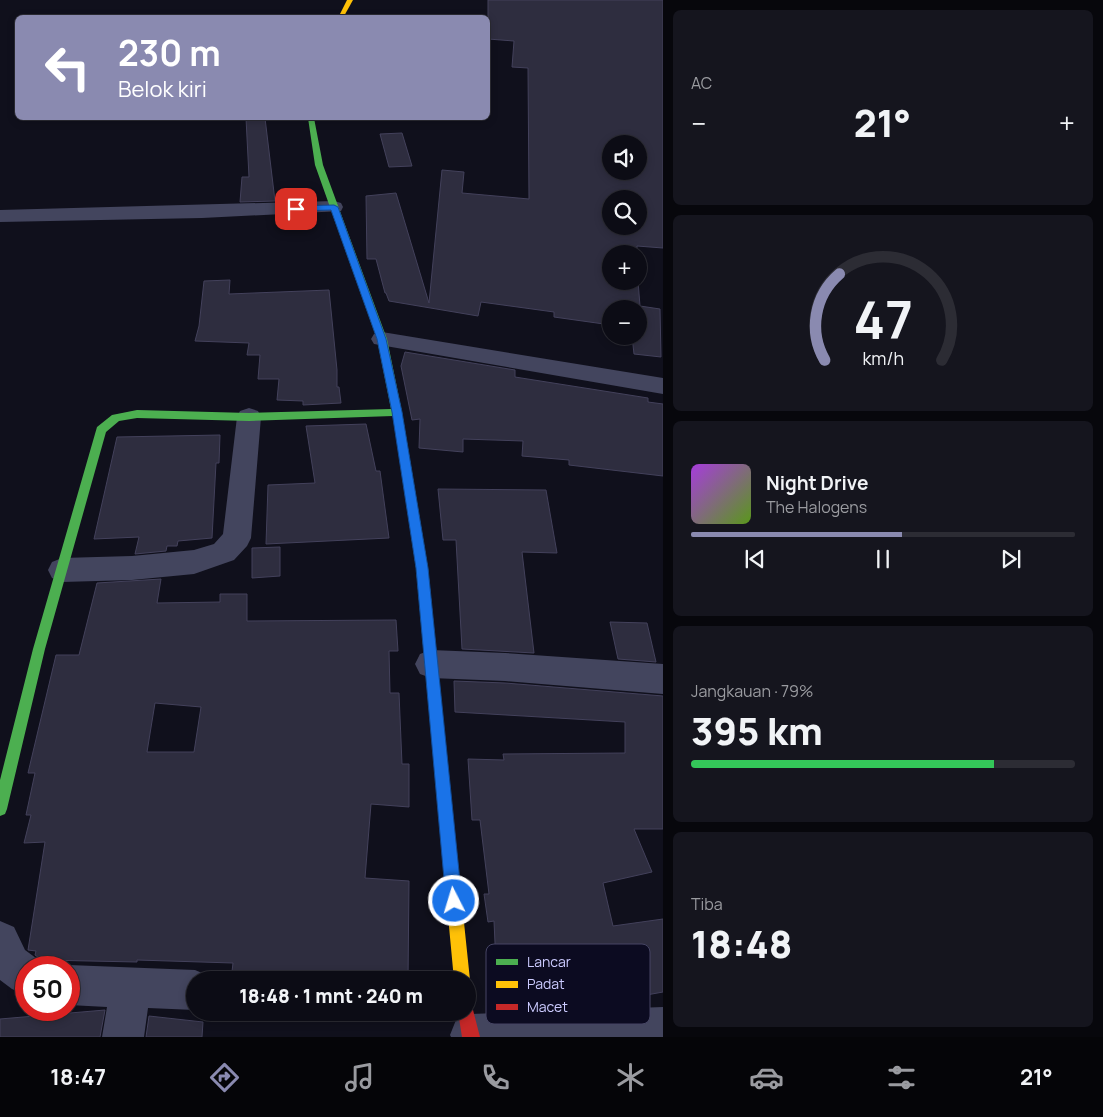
<!DOCTYPE html>
<html lang="id">
<head>
<meta charset="utf-8">
<style>
	body { margin:0; font-family:Manrope,sans-serif; background:#15151e; color:#f1f3f6; height:100vh; display:flex; flex-direction:column; font-size:19px; white-space:nowrap }
	* { box-sizing:border-box; margin:0 }
	p { font-size:16px; color:#9a9ba0 }
	.icon { flex:none; width:28px; height:28px; fill:none; stroke:currentColor; stroke-width:2; stroke-linecap:round; stroke-linejoin:round }
	.map { position:relative; flex:1; overflow:hidden }
	.sheet { display:flex; flex-direction:column; gap:10px; padding:10px; background:#07070c; width:440px }
	.sheet>* { flex:none }
	.banner { position:absolute; left:15px; top:15px; width:475px; height:105px; border-radius:8px; box-shadow:0 2px 8px #0003,0 0 0 1px #2c2c34; background:#8a8ab0; color:#fff; overflow:hidden }
	.tools { position:absolute; left:602px; top:135px; display:grid; gap:10px }
	.tools a { display:grid; place-items:center; width:45px; height:45px; border-radius:50%; background:#0c0c15; box-shadow:0 2px 8px #0003,0 0 0 1px #2c2c34; font-size:25px }
	.speed { position:absolute; left:15px; top:956px; display:flex; gap:10px; font-size:25px; font-weight:700; text-align:center }
	.speed>* { display:grid; place-content:center; width:65px; height:65px; border-radius:50%; background:#0c0c15; box-shadow:0 2px 8px #0003,0 0 0 1px #2c2c34; line-height:1 }
	.speed .limit { border:8px solid #d22; background:#fff; color:#111 }
	.pin { position:absolute; display:grid; place-items:center; width:42px; height:42px; color:#fff; margin:-21px; border-radius:10px; box-shadow:0 2px 8px #0006 }
	.me { position:absolute; width:55px; margin:-28px; rotate:355deg; stroke-linejoin:round; filter:drop-shadow(0 0 4px #0008) }
	.turn { display:flex; align-items:center; gap:18px; height:105px; padding:0 20px; font-size:22px }
	.turn .icon { width:65px; height:65px; stroke-width:2.5 }
	.turn b { display:block; font-size:35px; line-height:42px }
	.big { font-size:38px; font-weight:800; line-height:1.1 }
	.sheet .widget { flex:1; display:flex; flex-direction:column; justify-content:center; gap:8px; min-width:0; padding:0 18px; border-radius:8px; background:#15151e }
	.sheet .dial { align-items:center; gap:0 }
	.dial svg { height:130px; overflow:visible; fill:none; stroke:#2c2c34; stroke-width:7; stroke-linecap:round; text-anchor:middle }
	.dial text { fill:#f1f3f6; stroke:none }
	.song { display:flex; align-items:center; gap:15px }
	.cover { width:60px; height:60px; border-radius:8px; background:linear-gradient(135deg,hsl(280 70% 55%),hsl(90 70% 35%)) }
	.played { height:5px; border-radius:2px; background:linear-gradient(90deg,#8a8ab0 55%,#2c2c34 55%) }
	.keys { display:flex; justify-content:space-around; direction:ltr }
	.heat { display:flex; justify-content:space-between; align-items:center; font-size:28px; direction:ltr }
	.charge { height:8px; border-radius:4px; background:linear-gradient(90deg,#34c759 79%,#2c2c34 0) }
	.trip { position:absolute; left:186px; top:971px; width:290px; height:50px; border-radius:25px; background:#0c0c15; box-shadow:0 2px 8px #0003,0 0 0 1px #2c2c34; font-weight:800; line-height:50px; text-align:center }
	.dock { display:flex; height:80px; justify-content:space-around; align-items:center; background:#050508; color:#9a9ba0 }
	.dock .icon { width:35px; height:35px }
	.dock .current { color:#8a8ab0 }
	.dock b { font-size:22px; color:#f1f3f6 }
	main { display:flex; flex:1; min-height:0 }
	.map>svg:first-child { display:block }
	.building { fill:#2e2d3f; stroke:#43415b; fill-rule:evenodd }
	.lines { fill:none; stroke-linecap:round; stroke-linejoin:round }
	.street { fill:#43455e; fill-rule:evenodd }
	.fast { fill:#4caf50; fill-rule:evenodd }
	.slow { fill:#ffc107; fill-rule:evenodd }
	.jam { fill:#c62828; fill-rule:evenodd }
	.route { fill:#1a73e8; stroke:#114b97 }
	.key { fill:#0c0b21; stroke:#464564; stroke-width:1 }
	.key-label { font-size:14px; fill:#cccbff }
</style>
</head>
<body>
<main>
<div class="map">
<svg width="663" height="1037" viewBox="0 0 663 1037">
	<rect width="100%" height="100%" fill="#10101c"/>
	<g class="building">
		<path d="M 488,0 L 663,0 L 663,248 L 637,246 L 637,254 L 611,254 L 611,281 L 638,281 L 640,306 L 660,309 L 661,357 L 634,354 L 632,336 L 639,336 L 639,309 L 611,309 L 611,325 L 554,317 L 554,312 L 481,302 L 478,316 L 389,301 L 386,293 L 385,293 L 376,259 L 367,259 L 366,196 L 396,193 L 429,303 L 442,170 L 464,172 L 462,193 L 529,199 L 528,68 L 512,67 L 514,41 L 488,39 ZM 611,144 L 639,144 L 639,171 L 611,171 ZM 611,199 L 639,199 L 639,226 L 611,226 Z"/>
		<path d="M 246,118 L 265,118 L 275,201 L 240,202 L 242,177 L 249,177 Z"/>
		<path d="M 402,133 L 412,166 L 389,167 L 380,134 Z"/>
		<path d="M 230,280 L 229,294 L 329,290 L 337,370 L 337,387 L 339,387 L 341,403 L 303,405 L 303,401 L 277,400 L 279,379 L 258,379 L 260,355 L 247,355 L 249,343 L 195,341 L 199,326 L 204,281 Z"/>
		<path d="M 405,352 L 515,370 L 515,377 L 648,398 L 648,402 L 663,404 L 663,476 L 569,465 L 569,460 L 522,456 L 523,441 L 463,439 L 463,452 L 419,448 L 420,419 L 412,420 L 401,366 Z"/>
		<path d="M 366,424 L 376,471 L 380,471 L 389,538 L 266,544 L 268,485 L 315,483 L 306,426 Z"/>
		<path d="M 220,435 L 219,463 L 216,463 L 212,538 L 178,541 L 177,546 L 167,546 L 166,551 L 135,554 L 139,537 L 94,539 L 117,437 Z"/>
		<path d="M 438,489 L 546,490 L 557,553 L 522,552 L 534,653 L 462,649 L 456,540 L 443,540 Z"/>
		<path d="M 280,547 L 280,576 L 252,578 L 252,548 Z"/>
		<path d="M 161,579 L 157,603 L 220,602 L 220,594 L 247,594 L 247,621 L 396,620 L 398,651 L 389,651 L 390,693 L 399,693 L 402,764 L 409,764 L 409,807 L 371,804 L 365,878 L 409,881 L 408,980 L 231,980 L 233,963 L 137,960 L 137,962 L 42,960 L 35,955 L 36,951 L 28,950 L 45,842 L 24,843 L 31,815 L 26,815 L 35,773 L 28,773 L 56,655 L 79,655 L 97,583 ZM 155,703 L 201,707 L 194,752 L 147,752 Z"/>
		<path d="M 610,622 L 647,623 L 656,662 L 618,659 Z"/>
		<path d="M 454,681 L 505,683 L 663,696 L 663,829 L 634,829 L 652,872 L 603,883 L 613,926 L 663,919 L 663,992 L 641,996 L 644,1006 L 520,1010 L 498,1009 L 494,921 L 488,922 L 484,894 L 489,894 L 480,820 L 472,820 L 468,759 L 504,760 L 503,754 L 625,753 L 625,722 L 455,712 Z"/>
		<path d="M 105,1010 L 100,1037 L 0,1037 L 0,1019 Z"/>
		<path d="M 149,1016 L 203,1022 L 202,1037 L 146,1037 Z"/>
	</g>
	<g class="lines">
		<g class="street">
			<path d="M 334,201 L 341,203 L 343,207 L 341,211 L 202,218 L 0,222 L 0,210 Z"/>
			<path d="M 382,332 L 663,378 L 663,394 L 374,344 L 371,339 L 374,334 Z"/>
			<path d="M 249,408 L 258,411 L 261,417 L 251,538 L 247,546 L 234,560 L 194,574 L 132,580 L 62,582 L 52,578 L 48,570 L 52,562 L 62,558 L 132,556 L 194,550 L 214,544 L 223,534 L 237,417 L 240,411 Z"/>
			<path d="M 431,650 L 505,653 L 663,664 L 663,694 L 505,681 L 431,678 L 420,674 L 415,664 L 420,654 Z"/>
			<path d="M 0,921 L 14,927 L 25,950 L 40,961 L 43,968 L 26,968 L 26,995 L 12,989 L 0,980 Z"/>
			<path d="M 69,965 L 195,970 L 209,976 L 211,980 L 195,980 L 195,1010 L 148,1008 L 144,1037 L 102,1037 L 107,1007 L 69,1005 L 69,968 L 62,968 Z"/>
			<path d="M 663,1007 L 663,1037 L 451,1037 L 450,1035 L 456,1020 L 471,1014 Z"/>
		</g>
		<path class="fast" d="M 308,118 L 314,118 L 323,165 L 387,339 L 402,412 L 428,568 L 451,798 L 449,803 L 444,805 L 439,803 L 437,798 L 416,568 L 393,416 L 249,421 L 137,418 L 119,421 L 106,432 L 45,649 L 7,809 L 5,814 L 0,816 L 0,780 L 33,649 L 97,427 L 112,415 L 137,410 L 249,413 L 391,409 L 377,339 L 315,165 Z"/>
		<g class="slow">
			<path d="M 347,0 L 353,0 L 343,18 L 338,18 Z"/>
			<path d="M 444,791 L 449,793 L 451,798 L 470,980 L 468,986 L 468,980 L 454,980 L 437,798 L 439,793 Z"/>
		</g>
		<path class="jam" d="M 468,1004 L 472,1006 L 480,1037 L 462,1037 L 458,1012 L 468,1012 Z"/>
	</g>
	<path class="route" d="M 334,205 L 338,207 L 386,339 L 402,412 L 428,568 L 462,901 L 460,907 L 454,909 L 449,907 L 446,901 L 416,568 L 392,412 L 377,339 L 331,210 L 296,211 L 293,209 L 296,206 Z"/>
	<rect x="486" y="944" width="164" height="80" rx="8" class="key"/>
	<rect x="496" y="959" width="22" height="6" fill="#4caf50"/>
	<rect x="496" y="981" width="22" height="7" fill="#ffc107"/>
	<rect x="496" y="1004" width="22" height="6" fill="#c62828"/>
	<g class="key-label">
		<text x="527" y="967">Lancar</text>
		<text x="527" y="989">Padat</text>
		<text x="527" y="1012">Macet</text>
	</g>
</svg>
<div class="tools">
<a><svg class="icon" aria-label="sound" viewBox="0 0 24 24"><path d="M4 9h4l5-4v14l-5-4H4zM17 9q2 3 0 6"/></svg></a>
<a><svg class="icon" aria-label="search" viewBox="0 0 24 24"><circle cx="10" cy="10" r="6"/><path d="M15 15l6 6"/></svg></a>
<a>+</a>
<a>−</a>
</div>
<div class="speed"><div class="limit">50</div></div>
<div class="pin" style="left:296px;top:209px;background:#d93025"><svg class="icon" aria-label="arrive" viewBox="0 0 24 24"><path d="M6 21V4h12l-3 4 3 4H6"/></svg></div>
<svg class="me" style="left:454px;top:901px" viewBox="-20 -20 40 40"><circle r="17" fill="#1a73e8" stroke="#fff" stroke-width="3"/><path d="M0-11L8 9 0 5-8 9z" fill="#fff"/></svg>
<div class="trip">18:48 · 1 mnt · 240 m</div>
<div class="banner">
<div class="turn"><svg class="icon" aria-label="left" viewBox="0 0 24 24"><path d="M17 20v-9H6M10 6l-5 5 5 5"/></svg><div><b>230 m</b>Belok kiri</div></div>
</div>
</div>
<section class="sheet">
<div class="widget"><p>AC</p>
<div class="heat"><a>−</a><b class="big">21°</b><a>+</a></div>
</div>
<div class="widget dial"><svg viewBox="0 0 100 80">
<path d="M14 69A42 42 0 1 1 86 69"/>
<path d="M14 69A42 42 0 0 1 23 16" stroke="#8a8ab0"/>
<text x="50" y="56" font-size="32" font-weight="700">47</text>
<text x="50" y="72" font-size="11">km/h</text>
</svg></div>
<div class="widget">
<div class="song"><i class="cover"></i><div><b>Night Drive</b><p>The Halogens</p></div></div>
<div class="played"></div>
<div class="keys"><svg class="icon" aria-label="previous" viewBox="0 0 24 24"><path d="M18 5L8 12l10 7zM5 5v14"/></svg><svg class="icon" aria-label="pause" viewBox="0 0 24 24"><path d="M8 5v14M16 5v14"/></svg><svg class="icon" aria-label="next" viewBox="0 0 24 24"><path d="M6 5l10 7-10 7zM19 5v14"/></svg></div>
</div>
<div class="widget"><p>Jangkauan · 79%</p><b class="big">395 km</b><div class="charge"></div></div>
<div class="widget"><p>Tiba</p><b class="big">18:48</b></div>
</section>
</main>
<nav class="dock">
<b>18:47</b>
<svg class="icon current" aria-label="directions" viewBox="0 0 24 24"><path d="M12 3l9 9-9 9-9-9zM9 14v-3h6M13 9l2 2-2 2"/></svg>
<svg class="icon" aria-label="music" viewBox="0 0 24 24"><path d="M9 18V5l10-2v13"/><circle cx="6" cy="18" r="3"/><circle cx="16" cy="16" r="3"/></svg>
<svg class="icon" aria-label="phone" viewBox="0 0 24 24"><path d="M5 4h4l2 5-3 2q2 4 5 5l2-3 5 2v4C11 20 4 13 5 4z"/></svg>
<svg class="icon" aria-label="climate" viewBox="0 0 24 24"><path d="M12 3v18M4 7l16 10M4 17L20 7"/></svg>
<svg class="icon" aria-label="car" viewBox="0 0 24 24"><path d="M5 17H2v-5l4-1 3-4h7l3 4 3 1v5h-3M9 17h6M6 11h13"/><circle cx="7" cy="17" r="2"/><circle cx="17" cy="17" r="2"/></svg>
<svg class="icon" aria-label="filters" viewBox="0 0 24 24"><path d="M4 7h16M4 17h16"/><circle cx="9" cy="7" r="2"/><circle cx="15" cy="17" r="2"/></svg>
<b>21°</b>
</nav>
</body>
</html>
